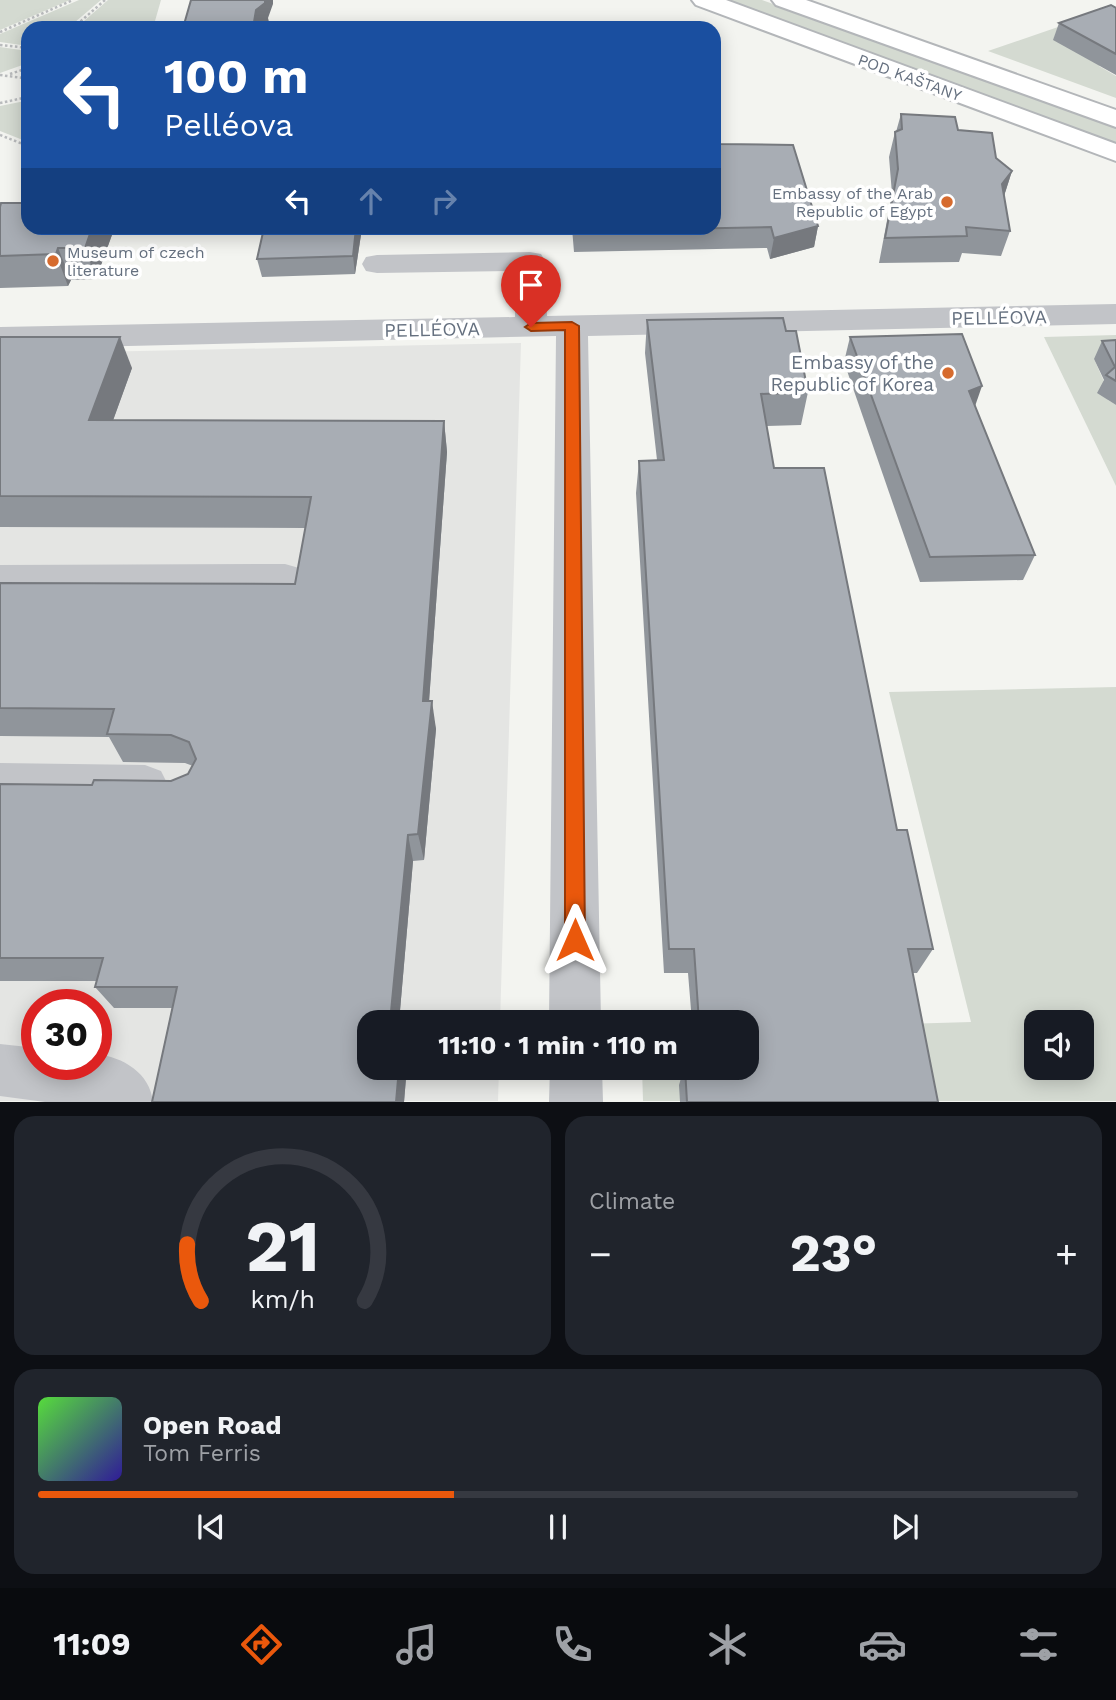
<!DOCTYPE html>
<html lang="en">
<head>
<meta charset="utf-8">
<style>
	body { margin:0; font-family:"Work Sans",sans-serif; background:#20242c; color:#f1f3f6; height:100vh; display:flex; flex-direction:column; font-size:26px; white-space:nowrap }
	* { box-sizing:border-box; margin:0 }
	p { font-size:23px; color:#9ea1a6 }
	.icon { flex:none; width:38px; height:38px; fill:none; stroke:currentColor; stroke-width:2; stroke-linecap:round; stroke-linejoin:round }
	.map { position:relative; height:1102px; overflow:hidden }
	.sheet { display:flex; flex-direction:column; gap:14px; padding:14px; background:#0d0f14; flex:1 }
	.sheet>* { flex:none }
	.banner { position:absolute; left:21px; top:21px; width:700px; height:214px; border-radius:21px; box-shadow:0 4px 18px #0003; background:#1a4fa0; color:#fff; overflow:hidden }
	.tools { position:absolute; left:1024px; top:1010px; display:grid; gap:14px }
	.tools a { display:grid; place-items:center; width:70px; height:70px; border-radius:14px; background:#171b24; box-shadow:0 4px 18px #0003; font-size:35px }
	.speed { position:absolute; left:21px; top:989px; display:flex; gap:14px; font-size:35px; font-weight:700; text-align:center }
	.speed>* { display:grid; place-content:center; width:91px; height:91px; border-radius:50%; background:#171b24; box-shadow:0 4px 18px #0003; line-height:1 }
	.speed .limit { border:10px solid #d22; background:#fff; color:#111 }
	.pin { position:absolute; display:grid; place-items:center; width:60px; height:60px; color:#fff; margin:-72px -30px; border-radius:50% 50% 50% 0; rotate:-45deg; box-shadow:0 0 7px #0007 }
	.pin .icon { rotate:45deg }
	.me { position:absolute; width:77px; margin:-38px; rotate:0deg; stroke-linejoin:round; filter:drop-shadow(0 0 5px #0008) }
	.turn { display:flex; align-items:center; gap:24px; height:147px; padding:0 28px; font-size:32px }
	.turn .icon { width:91px; height:91px; stroke-width:2.5 }
	.turn b { display:block; font-size:49px; line-height:60px }
	.lanes { display:flex; align-items:center; height:66px; padding:0 28px; background:#0003; justify-content:center; gap:35px; direction:ltr }
	.lanes .off { opacity:.35 }
	.big { font-size:52px; font-weight:700; line-height:1.1 }
	.sheet .tile { flex:1; display:flex; flex-direction:column; justify-content:center; gap:10px; min-width:0; padding:0 24px; border-radius:21px; background:#20242c }
	.sheet .dial { align-items:center; gap:0 }
	.dial svg { height:182px; overflow:visible; fill:none; stroke:#363941; stroke-width:7; stroke-linecap:round; text-anchor:middle }
	.dial text { fill:#f1f3f6; stroke:none }
	.song { display:flex; align-items:center; gap:21px }
	.cover { width:84px; height:84px; border-radius:10px; background:linear-gradient(135deg,hsl(110 70% 55%),hsl(250 70% 35%)) }
	.played { height:7px; border-radius:4px; background:linear-gradient(90deg,#ea580c 40%,#363941 40%) }
	.keys { display:flex; justify-content:space-around; direction:ltr }
	.heat { display:flex; justify-content:space-between; align-items:center; font-size:38px; direction:ltr }
	.sheet .tiles { flex:1; display:grid; gap:14px; grid-template-columns:1fr 1fr }
	.tile:last-child { grid-column:span 2 }
	.trip { position:absolute; left:357px; top:1010px; width:402px; height:70px; border-radius:21px; background:#171b24; box-shadow:0 4px 18px #0003; font-weight:700; line-height:70px; text-align:center }
	.tabs { display:flex; height:112px; justify-content:space-around; align-items:center; background:#090b0e; color:#9ea1a6 }
	.tabs .icon { width:49px; height:49px }
	.tabs .on { color:#ea580c }
	.tabs b { font-size:32px; color:#f1f3f6 }
	.map>svg:first-child { display:block }
	.built { fill:#e4e5e3; fill-rule:evenodd }
	.green { fill:#d4dad1; fill-rule:evenodd }
	.lines { fill:none; stroke-linecap:round; stroke-linejoin:round }
	.major-casing { stroke:#b3b6b9; stroke-width:4 }
	.path { stroke:#b9bbbd; stroke-width:2.5; stroke-dasharray:2.5 2.5; stroke-linecap:butt }
	.minor { fill:#c2c4c8; fill-rule:evenodd }
	.major { fill:#fff; fill-rule:evenodd }
	.wall { fill:#90959b }
	.shaded-wall { fill:#76797e }
	.building { fill:#a8adb4; stroke:#76797e; stroke-width:2 }
	.route { fill:#ea580c; stroke:#983908; stroke-width:2 }
	.poi-dot { fill:#d66b2e; stroke:#fff; stroke-width:2.5 }
	.labels { text-anchor:middle; stroke-width:7; stroke-linejoin:round; paint-order:stroke }
	.far-street-label { font-size:16px; fill:#65707f; stroke:#fff }
	.far-poi-label { font-size:16px; fill:#65707f; stroke:#fff; text-anchor:end }
	.street-label { font-size:19px; fill:#65707f; stroke:#fff }
	.poi-label { font-size:19px; fill:#65707f; stroke:#fff; text-anchor:end }
</style>
</head>
<body>
<div class="map">
<svg width="1116" height="1102" viewBox="0 0 1116 1102">
	<rect width="100%" height="100%" fill="#f3f4f0"/>
	<path class="built" d="M 521,343 L 500,1022 L 369,1022 L 369,1068 L 499,1068 L 498,1101 L 0,1101 L 0,354 ZM 37,1004 L 96,1004 L 96,1064 L 37,1064 Z"/>
	<g class="green">
		<path d="M 0,0 L 70,0 L 0,30 Z"/>
		<path d="M 79,0 L 101,0 L 68,28 L 28,28 L 28,46 L 0,42 L 0,34 Z"/>
		<path d="M 108,0 L 161,0 L 153,28 L 76,28 Z"/>
		<path d="M 727,0 L 762,0 L 1116,128 L 1116,143 Z"/>
		<path d="M 1116,7 L 1116,20 L 1099,66 L 1116,76 L 1116,98 L 988,51 Z"/>
		<path d="M 0,47 L 28,51 L 28,63 L 0,73 Z"/>
		<path d="M 25,101 L 28,108 L 28,142 L 0,131 L 0,106 Z"/>
		<path d="M 1116,335 L 1116,358 L 1094,359 L 1106,386 L 1108,400 L 1116,405 L 1116,486 L 1044,337 Z"/>
		<path d="M 1116,687 L 1116,1101 L 918,1101 L 903,1024 L 971,1022 L 889,692 ZM 1036,1022 L 1082,1022 L 1082,1068 L 1036,1068 Z"/>
		<path d="M 642,1068 L 695,1068 L 680,1101 L 643,1101 Z"/>
	</g>
	<g class="lines">
		<g class="major-casing">
			<g id="major">
				<path d="M 692,0 L 726,0 L 1116,144 L 1116,161 L 696,5 Z"/>
				<path d="M 772,0 L 806,0 L 1116,110 L 1116,127 L 776,5 Z"/>
			</g>
		</g>
		<g class="path">
			<path d="M 73,28 L 105,0"/>
			<path d="M 0,32 L 73,0"/>
			<path d="M 0,45 L 28,48"/>
			<path d="M 10,74 L 25,69"/>
			<path d="M 0,75 L 23,78 L 28,98"/>
			<path d="M 0,103 L 28,97"/>
			<path d="M 0,135 L 28,146"/>
		</g>
		<g class="minor">
			<path d="M 530,252 L 541,254 L 545,261 L 547,316 L 1116,304 L 1116,324 L 588,336 L 601,1022 L 549,1022 L 556,336 L 0,349 L 0,327 L 515,317 L 515,271 L 377,273 L 366,271 L 362,264 L 366,257 L 377,255 Z"/>
			<path d="M 285,564 L 299,568 L 305,579 L 299,590 L 285,594 L 0,595 L 0,565 Z"/>
			<path d="M 0,763 L 145,765 L 161,771 L 168,785 L 161,799 L 145,805 L 0,803 Z"/>
			<path d="M 0,1044 L 37,1048 L 37,1064 L 96,1064 L 96,1054 C 123,1057 150,1073 153,1102 L 45,1102 L 0,1096 Z"/>
			<path d="M 550,1068 L 602,1068 L 603,1102 L 549,1102 Z"/>
		</g>
		<use href="#major" class="major"/>
	</g>
	<g class="wall">
		<path d="M 1116,8 L 1116,75 L 1053,40 L 1059,23 Z"/>
		<path d="M 901,114 L 958,130 L 1012,171 L 1004,196 L 1010,231 L 1001,256 L 962,253 L 959,262 L 879,263 L 892,194 L 889,157 L 895,132 L 896,132 Z"/>
		<path d="M 718,144 L 818,226 L 814,247 L 770,259 L 767,248 L 574,252 L 572,228 L 714,228 Z"/>
		<path d="M 0,207 L 28,228 L 112,228 L 113,232 L 96,279 L 71,280 L 68,286 L 0,288 Z"/>
		<path d="M 362,228 L 355,274 L 262,277 L 257,259 Z"/>
		<path d="M 647,320 L 786,331 L 808,392 L 801,425 L 767,426 L 774,468 L 897,830 L 933,949 L 917,973 L 912,973 L 938,1102 L 680,1102 L 679,1085 L 684,1068 L 747,1068 L 747,1022 L 692,1022 L 688,973 L 664,973 L 636,493 L 639,461 L 657,460 L 645,353 Z"/>
		<path d="M 0,337 L 132,368 L 113,420 L 444,421 L 447,452 L 429,701 L 436,729 L 424,860 L 413,861 L 399,1022 L 369,1022 L 406,1078 L 404,1102 L 152,1102 L 172,1008 L 114,1008 L 95,987 L 97,981 L 0,981 L 0,784 L 92,785 L 171,781 L 188,774 L 193,766 L 185,763 L 123,762 L 109,737 L 0,736 L 0,583 L 295,584 L 305,528 L 0,527 Z"/>
		<path d="M 850,337 L 975,406 L 1035,555 L 1023,580 L 920,582 L 844,362 Z"/>
		<path d="M 1116,340 L 1116,405 L 1097,393 L 1104,380 L 1094,359 L 1102,341 Z"/>
	</g>
	<g class="shaded-wall">
		<path d="M 264,0 L 273,0 L 273,4 L 268,18 L 270,26 L 268,28 L 253,28 L 256,10 Z"/>
		<path d="M 1012,171 L 1004,196 L 1002,184 Z"/>
		<path d="M 818,226 L 814,247 L 770,259 L 774,238 Z"/>
		<path d="M 92,228 L 112,228 L 113,232 L 96,279 L 85,248 Z"/>
		<path d="M 356,228 L 362,228 L 355,274 L 353,256 Z"/>
		<path d="M 58,248 L 71,280 L 68,286 L 56,254 Z"/>
		<path d="M 120,337 L 132,368 L 102,451 L 89,420 Z"/>
		<path d="M 982,386 L 973,412 L 969,391 Z"/>
		<path d="M 444,421 L 447,452 L 427,729 L 423,701 Z"/>
		<path d="M 432,701 L 436,729 L 424,860 L 418,834 Z"/>
		<path d="M 408,835 L 413,861 L 399,1022 L 390,1022 Z"/>
		<path d="M 399,1068 L 403,1068 L 406,1078 L 404,1102 L 396,1102 Z"/>
	</g>
	<g class="building">
		<path d="M 191,0 L 265,0 L 265,3 L 256,10 L 253,28 L 183,28 Z"/>
		<path d="M 1111,5 L 1116,8 L 1116,54 L 1059,23 Z"/>
		<path d="M 901,114 L 955,117 L 958,130 L 992,133 L 996,158 L 1012,171 L 1002,184 L 1010,231 L 966,227 L 967,236 L 885,238 L 898,169 L 895,132 L 902,129 Z"/>
		<path d="M 714,126 L 718,144 L 793,145 L 818,226 L 774,238 L 771,227 L 574,231 L 574,228 L 714,228 Z"/>
		<path d="M 1,203 L 28,203 L 28,228 L 92,228 L 85,248 L 58,248 L 56,254 L 0,256 L 0,207 Z"/>
		<path d="M 264,228 L 356,228 L 353,256 L 257,259 Z"/>
		<path d="M 783,318 L 786,331 L 796,331 L 808,392 L 761,394 L 774,468 L 824,468 L 897,830 L 907,830 L 933,949 L 908,949 L 938,1102 L 687,1102 L 685,1068 L 747,1068 L 747,1022 L 699,1022 L 694,949 L 669,949 L 639,461 L 664,460 L 647,320 Z"/>
		<path d="M 962,334 L 982,386 L 969,391 L 1035,555 L 930,557 L 850,337 Z"/>
		<path d="M 0,337 L 120,337 L 89,420 L 444,421 L 423,701 L 432,701 L 418,834 L 408,835 L 390,1022 L 369,1022 L 369,1068 L 399,1068 L 396,1102 L 152,1102 L 177,987 L 95,987 L 103,958 L 0,958 L 0,784 L 92,785 L 94,780 L 171,781 L 188,774 L 196,759 L 189,742 L 171,735 L 107,734 L 114,709 L 0,708 L 0,583 L 295,584 L 311,497 L 0,496 Z"/>
		<path d="M 1116,340 L 1116,381 L 1106,375 L 1115,367 L 1102,341 Z"/>
	</g>
	<path class="route" d="M 572,322 L 579,326 L 585,940 L 582,947 L 575,950 L 568,947 L 565,940 L 565,330 L 531,331 L 525,327 L 531,323 Z"/>
	<g class="poi-dot">
		<circle cx="947" cy="202" r="7"/>
		<circle cx="53" cy="261" r="7"/>
		<circle cx="948" cy="373" r="7"/>
	</g>
	<g class="labels">
		<g class="far-street-label">
			<text transform="translate(910 77) rotate(20)" y="6">POD KAŠTANY</text>
		</g>
		<g class="far-poi-label">
			<text x="933" y="199">Embassy of the Arab<tspan x="933" dy="18">Republic of Egypt</tspan></text>
			<text x="67" y="258" text-anchor="start">Museum of czech<tspan x="67" dy="18">literature</tspan></text>
		</g>
		<g class="street-label">
			<text transform="translate(999 317) rotate(-1)" y="7">PELLÉOVA</text>
			<text transform="translate(432 329) rotate(-1)" y="7">PELLÉOVA</text>
		</g>
		<g class="poi-label">
			<text x="934" y="369">Embassy of the<tspan x="934" dy="22">Republic of Korea</tspan></text>
		</g>
	</g>
</svg>
<div class="tools">
<a><svg class="icon" aria-label="sound" viewBox="0 0 24 24"><path d="M4 9h4l5-4v14l-5-4H4zM17 9q2 3 0 6"/></svg></a>
</div>
<div class="speed"><div class="limit">30</div></div>
<div class="pin" style="left:531px;top:327px;background:#d93025"><svg class="icon" aria-label="arrive" viewBox="0 0 24 24"><path d="M6 21V4h12l-3 4 3 4H6"/></svg></div>
<svg class="me" style="left:575px;top:940px" viewBox="-20 -20 40 40"><path d="M0-17L14 15 0 8-14 15z" fill="#ea580c" stroke="#fff" stroke-width="4"/></svg>
<div class="trip">11:10 · 1 min · 110 m</div>
<div class="banner">
<div class="turn"><svg class="icon" aria-label="left" viewBox="0 0 24 24"><path d="M17 20v-9H6M10 6l-5 5 5 5"/></svg><div><b>100 m</b>Pelléova</div></div>
<div class="lanes"><svg class="icon" aria-label="left" viewBox="0 0 24 24"><path d="M17 20v-9H6M10 6l-5 5 5 5"/></svg><svg class="icon off" aria-label="ahead" viewBox="0 0 24 24"><path d="M12 20V5M6 11l6-6 6 6"/></svg><svg class="icon off" aria-label="right" viewBox="0 0 24 24"><path d="M7 20v-9h11M14 6l5 5-5 5"/></svg></div>
</div>
</div>
<section class="sheet">
<div class="tiles">
<div class="tile dial"><svg viewBox="0 0 100 80">
<path d="M14 69A42 42 0 1 1 86 69"/>
<path d="M14 69A42 42 0 0 1 8 44" stroke="#ea580c"/>
<text x="50" y="56" font-size="32" font-weight="700">21</text>
<text x="50" y="72" font-size="11">km/h</text>
</svg></div>
<div class="tile"><p>Climate</p>
<div class="heat"><a>−</a><b class="big">23°</b><a>+</a></div>
</div>
<div class="tile">
<div class="song"><i class="cover"></i><div><b>Open Road</b><p>Tom Ferris</p></div></div>
<div class="played"></div>
<div class="keys"><svg class="icon" aria-label="previous" viewBox="0 0 24 24"><path d="M18 5L8 12l10 7zM5 5v14"/></svg><svg class="icon" aria-label="pause" viewBox="0 0 24 24"><path d="M8 5v14M16 5v14"/></svg><svg class="icon" aria-label="next" viewBox="0 0 24 24"><path d="M6 5l10 7-10 7zM19 5v14"/></svg></div>
</div>
</div>
</section>
<nav class="tabs">
<b>11:09</b>
<svg class="icon on" aria-label="directions" viewBox="0 0 24 24"><path d="M12 3l9 9-9 9-9-9zM9 14v-3h6M13 9l2 2-2 2"/></svg>
<svg class="icon" aria-label="music" viewBox="0 0 24 24"><path d="M9 18V5l10-2v13"/><circle cx="6" cy="18" r="3"/><circle cx="16" cy="16" r="3"/></svg>
<svg class="icon" aria-label="phone" viewBox="0 0 24 24"><path d="M5 4h4l2 5-3 2q2 4 5 5l2-3 5 2v4C11 20 4 13 5 4z"/></svg>
<svg class="icon" aria-label="climate" viewBox="0 0 24 24"><path d="M12 3v18M4 7l16 10M4 17L20 7"/></svg>
<svg class="icon" aria-label="car" viewBox="0 0 24 24"><path d="M5 17H2v-5l4-1 3-4h7l3 4 3 1v5h-3M9 17h6M6 11h13"/><circle cx="7" cy="17" r="2"/><circle cx="17" cy="17" r="2"/></svg>
<svg class="icon" aria-label="filters" viewBox="0 0 24 24"><path d="M4 7h16M4 17h16"/><circle cx="9" cy="7" r="2"/><circle cx="15" cy="17" r="2"/></svg>
</nav>
</body>
</html>
